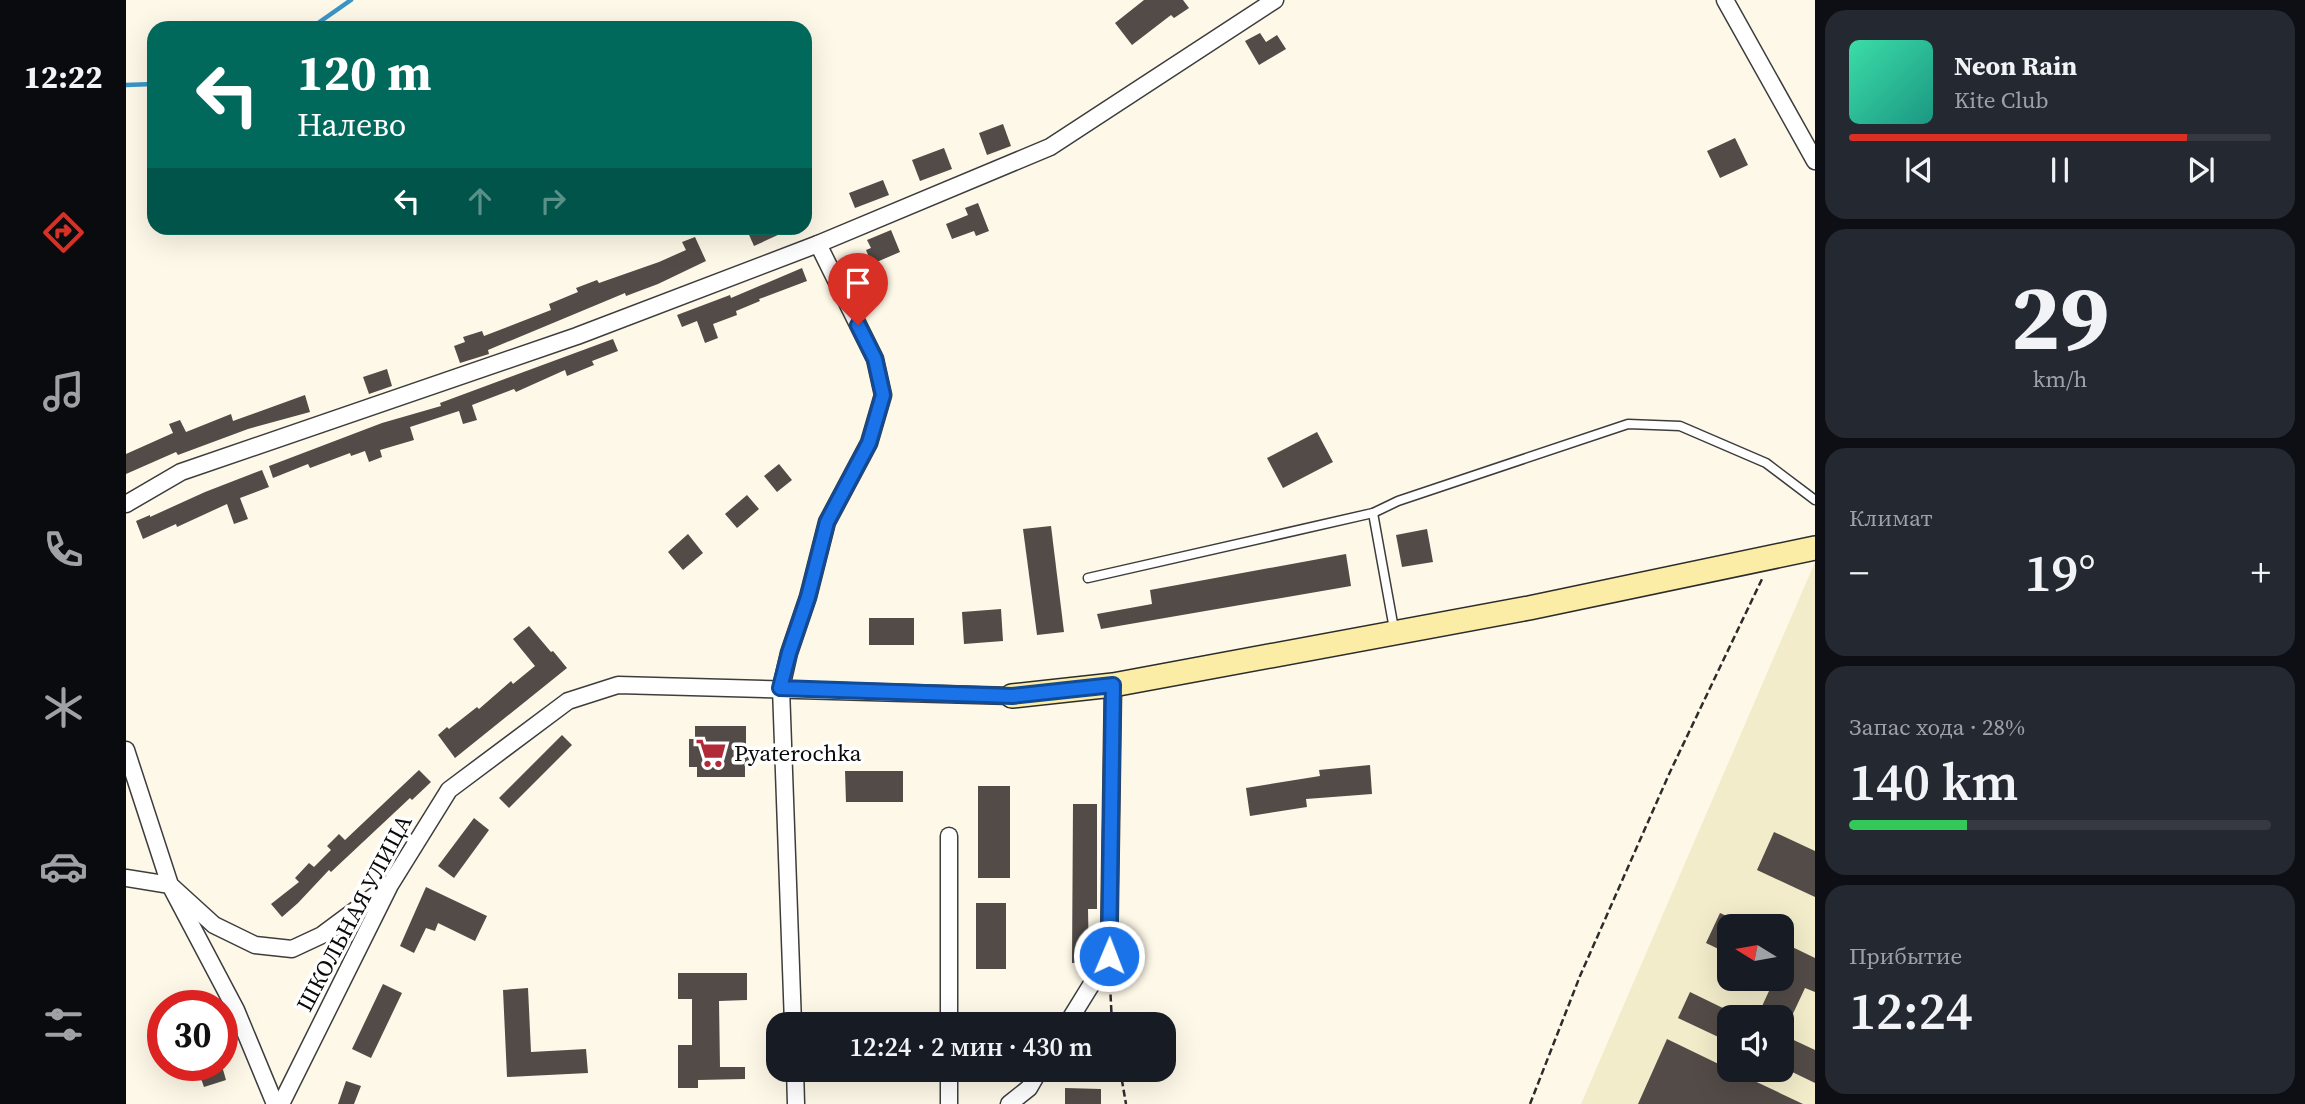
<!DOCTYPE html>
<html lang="ru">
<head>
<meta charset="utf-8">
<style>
	body { margin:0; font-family:"Source Serif 4",serif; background:#242831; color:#f1f3f6; height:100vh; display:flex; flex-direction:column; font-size:26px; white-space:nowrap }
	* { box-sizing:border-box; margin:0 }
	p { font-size:23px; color:#9ea1a6 }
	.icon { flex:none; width:38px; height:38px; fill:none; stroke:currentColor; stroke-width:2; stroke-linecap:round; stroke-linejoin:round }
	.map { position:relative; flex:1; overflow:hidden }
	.details { display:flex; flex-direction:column; gap:10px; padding:10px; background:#0d0f14; width:490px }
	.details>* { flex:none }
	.banner { position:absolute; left:21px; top:21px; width:665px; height:214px; border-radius:21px; box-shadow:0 7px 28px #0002; background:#00695c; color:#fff; overflow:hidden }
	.needle { width:46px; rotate:281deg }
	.buttons { position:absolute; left:1591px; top:914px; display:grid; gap:14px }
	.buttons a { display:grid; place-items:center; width:77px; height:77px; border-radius:14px; background:#171b24; box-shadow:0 7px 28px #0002; font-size:35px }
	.speed { position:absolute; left:21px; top:990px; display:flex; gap:14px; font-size:35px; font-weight:700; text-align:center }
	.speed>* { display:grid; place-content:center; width:91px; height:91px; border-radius:50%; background:#171b24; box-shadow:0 7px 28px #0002; line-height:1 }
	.speed .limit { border:10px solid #d22; background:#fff; color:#111 }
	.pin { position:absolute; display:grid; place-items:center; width:60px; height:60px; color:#fff; margin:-72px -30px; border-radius:50% 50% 50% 0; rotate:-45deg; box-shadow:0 0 7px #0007 }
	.pin .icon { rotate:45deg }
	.me { position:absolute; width:77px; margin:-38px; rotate:1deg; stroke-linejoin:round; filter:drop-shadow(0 0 5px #0008) }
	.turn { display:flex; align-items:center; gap:24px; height:147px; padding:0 35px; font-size:32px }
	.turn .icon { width:91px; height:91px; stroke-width:2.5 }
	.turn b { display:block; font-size:49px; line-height:60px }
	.lanes { display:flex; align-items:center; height:66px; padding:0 35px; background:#0003; justify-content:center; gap:35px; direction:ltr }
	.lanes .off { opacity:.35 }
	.big { font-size:52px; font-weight:600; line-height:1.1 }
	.details .widget { flex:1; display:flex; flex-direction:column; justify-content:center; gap:10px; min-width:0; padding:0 24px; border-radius:21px; background:#242831 }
	.details .dial { align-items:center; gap:0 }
	.dial b { font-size:91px; line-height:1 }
	.song { display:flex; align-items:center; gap:21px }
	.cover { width:84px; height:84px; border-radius:10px; background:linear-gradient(135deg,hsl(160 70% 55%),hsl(170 70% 35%)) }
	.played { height:7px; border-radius:4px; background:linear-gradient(90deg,#d93025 80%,#363941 80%) }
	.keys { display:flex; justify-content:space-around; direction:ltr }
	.heat { display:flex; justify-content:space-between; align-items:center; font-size:38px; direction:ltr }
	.charge { height:10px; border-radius:5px; background:linear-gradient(90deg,#34c759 28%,#363941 0) }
	.trip { position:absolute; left:640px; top:1012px; width:410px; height:70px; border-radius:21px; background:#171b24; box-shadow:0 7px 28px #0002; font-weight:600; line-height:70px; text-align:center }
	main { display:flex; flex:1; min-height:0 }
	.tab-bar { display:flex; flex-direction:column; width:126px; justify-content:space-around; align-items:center; background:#090b0e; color:#9ea1a6 }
	.tab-bar .icon { width:49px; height:49px }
	.tab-bar .current { color:#d93025 }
	.tab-bar b { font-size:32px; color:#f1f3f6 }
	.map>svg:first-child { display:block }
	.farmland { fill:#f2ecca; fill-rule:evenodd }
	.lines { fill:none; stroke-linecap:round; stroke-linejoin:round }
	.stream { stroke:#3a95c6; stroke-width:4.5 }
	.building { fill:#524b47 }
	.lane-casing { stroke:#3d3d3d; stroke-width:11 }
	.street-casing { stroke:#3d3d3d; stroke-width:19 }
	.secondary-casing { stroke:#2c2c2c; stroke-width:26 }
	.path { stroke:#2c2c2c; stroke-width:2.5; stroke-dasharray:7 3.5; stroke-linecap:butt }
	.lane { stroke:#fff; stroke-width:8 }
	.street { stroke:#fff; stroke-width:16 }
	.secondary { stroke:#fbeda5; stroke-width:23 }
	.route-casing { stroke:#114b97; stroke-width:18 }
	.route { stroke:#1a73e8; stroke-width:12 }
	.labels { text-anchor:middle; stroke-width:7; stroke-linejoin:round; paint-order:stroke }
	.poi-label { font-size:23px; fill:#0a0a0a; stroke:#fff; text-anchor:start }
	.street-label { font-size:23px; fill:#0a0a0a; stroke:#fff }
</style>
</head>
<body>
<main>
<nav class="tab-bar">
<b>12:22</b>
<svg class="icon current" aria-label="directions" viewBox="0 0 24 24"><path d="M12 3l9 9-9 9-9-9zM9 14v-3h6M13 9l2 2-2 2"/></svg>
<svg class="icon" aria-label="music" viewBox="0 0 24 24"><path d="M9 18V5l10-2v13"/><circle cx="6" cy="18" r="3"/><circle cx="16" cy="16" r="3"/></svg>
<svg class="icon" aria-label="phone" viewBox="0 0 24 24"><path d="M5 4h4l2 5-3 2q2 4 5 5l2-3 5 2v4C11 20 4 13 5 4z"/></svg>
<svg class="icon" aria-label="climate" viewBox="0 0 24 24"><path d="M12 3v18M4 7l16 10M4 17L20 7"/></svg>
<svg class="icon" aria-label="car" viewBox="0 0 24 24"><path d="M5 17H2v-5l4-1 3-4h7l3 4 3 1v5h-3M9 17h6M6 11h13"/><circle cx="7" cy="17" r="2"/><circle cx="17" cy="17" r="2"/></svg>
<svg class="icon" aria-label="filters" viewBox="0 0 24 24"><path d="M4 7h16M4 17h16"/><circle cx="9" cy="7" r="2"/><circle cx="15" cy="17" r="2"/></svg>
</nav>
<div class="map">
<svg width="1689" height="1104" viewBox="0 0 1689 1104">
	<rect width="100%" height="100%" fill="#fef8e8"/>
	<path class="farmland" d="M 1689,562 L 1689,1104 L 1455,1104 ZM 1603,926 L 1656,926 L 1656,978 L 1603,978 ZM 1603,1017 L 1656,1017 L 1656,1069 L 1603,1069 Z"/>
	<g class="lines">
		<g class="stream">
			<path d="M 185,28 L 225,0"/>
			<path d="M 0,85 L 28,84"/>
		</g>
	</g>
	<g class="building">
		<path d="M 1018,0 L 1057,0 L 1063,8 L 1048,18 L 1045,15 L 1006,45 L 989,23 Z"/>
		<path d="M 1134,33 L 1140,42 L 1151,35 L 1160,49 L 1133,65 L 1119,41 Z"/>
		<path d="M 877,124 L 885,146 L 861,155 L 853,133 Z"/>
		<path d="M 1609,138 L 1622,165 L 1594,178 L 1581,151 Z"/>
		<path d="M 818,148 L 826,169 L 794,181 L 786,160 Z"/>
		<path d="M 757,180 L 763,195 L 729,208 L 723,193 Z"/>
		<path d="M 852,203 L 863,231 L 850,236 L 848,231 L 826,239 L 820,224 L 842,215 L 839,208 Z"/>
		<path d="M 620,228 L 667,228 L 628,246 Z"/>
		<path d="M 765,230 L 774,252 L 746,264 L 740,250 L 745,248 L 741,240 Z"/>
		<path d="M 569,237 L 580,261 L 532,284 L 500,296 L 499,293 L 362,350 L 363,354 L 334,363 L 328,346 L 339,342 L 337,337 L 356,331 L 358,336 L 425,310 L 423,304 L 452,292 L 450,288 L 471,280 L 473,283 L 533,262 L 560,250 L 556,242 Z"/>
		<path d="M 676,268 L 681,281 L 633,299 L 634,301 L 610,311 L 611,315 L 587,324 L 592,338 L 579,343 L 571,321 L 556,327 L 551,315 L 604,295 L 605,298 Z"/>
		<path d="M 487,339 L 492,351 L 466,361 L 468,365 L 441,376 L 439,370 L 390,392 L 388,389 L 346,405 L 351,420 L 337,424 L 333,411 L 284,427 L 288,440 L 254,450 L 256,457 L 243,462 L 239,451 L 225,456 L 224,453 L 184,468 L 182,464 L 147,478 L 143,466 L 256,423 L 315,406 L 314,403 Z"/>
		<path d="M 261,369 L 266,386 L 243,394 L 237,377 Z"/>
		<path d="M 179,395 L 184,412 L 122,429 L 52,455 L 50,452 L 0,474 L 0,454 L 47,433 L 43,424 L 54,420 L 60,432 L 105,414 L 107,421 Z"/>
		<path d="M 1191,432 L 1207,462 L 1157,488 L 1141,458 Z"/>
		<path d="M 653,464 L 666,480 L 651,492 L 638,476 Z"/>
		<path d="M 136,470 L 143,487 L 114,498 L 122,519 L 108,524 L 101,504 L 51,527 L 50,524 L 17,539 L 10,521 L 24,515 L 24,517 L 79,492 Z"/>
		<path d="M 621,495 L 633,509 L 611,528 L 599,514 Z"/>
		<path d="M 925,526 L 938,632 L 911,635 L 897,529 Z"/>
		<path d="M 1301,529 L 1307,562 L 1276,567 L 1270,535 Z"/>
		<path d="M 562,534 L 577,553 L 557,570 L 542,552 Z"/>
		<path d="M 1220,554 L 1225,586 L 975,629 L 971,614 L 1026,604 L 1024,590 Z"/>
		<path d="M 875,609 L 877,641 L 838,644 L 836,612 Z"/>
		<rect x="743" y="618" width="45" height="27"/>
		<path d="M 403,626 L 425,652 L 427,651 L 441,668 L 329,758 L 312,735 L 321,727 L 323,729 L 351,707 L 353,709 L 385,681 L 387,684 L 409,666 L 387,639 Z"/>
		<path d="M 569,726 L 620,726 L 620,747 L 625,747 L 625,764 L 619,764 L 619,777 L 571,777 L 571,767 L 563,767 L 563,739 L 569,739 Z"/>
		<path d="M 436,735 L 446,745 L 383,808 L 373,798 Z"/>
		<path d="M 1244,765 L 1246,794 L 1180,799 L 1181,807 L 1124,816 L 1120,788 L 1194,776 L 1193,770 Z"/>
		<path d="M 293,770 L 305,782 L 286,800 L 284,798 L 205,872 L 203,870 L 172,903 L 156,917 L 145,904 L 173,882 L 169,878 L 183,863 L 188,867 L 205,850 L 201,846 L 213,834 L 219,840 Z"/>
		<path d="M 719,771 L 777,771 L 777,802 L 720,802 Z"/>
		<rect x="852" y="786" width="32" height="92"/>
		<path d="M 947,804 L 971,804 L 971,909 L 962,909 L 963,963 L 946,963 Z"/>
		<path d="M 348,818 L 363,830 L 328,878 L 312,866 Z"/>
		<path d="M 1648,832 L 1689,851 L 1689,897 L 1631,870 Z"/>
		<path d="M 300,887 L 361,916 L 349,941 L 312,923 L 309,931 L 300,928 L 288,953 L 274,946 Z"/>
		<rect x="850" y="903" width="30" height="66"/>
		<path d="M 1594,913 L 1603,917 L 1603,954 L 1580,943 Z"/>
		<path d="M 1656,942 L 1689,958 L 1689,992 L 1679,988 L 1657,1035 L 1689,1050 L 1689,1083 L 1656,1067 L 1656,1017 L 1631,1017 L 1649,978 L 1656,978 Z"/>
		<path d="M 552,973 L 621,973 L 621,1000 L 593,1001 L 594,1067 L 619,1067 L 619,1079 L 572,1080 L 572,1088 L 552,1088 L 552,1045 L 566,1045 L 566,999 L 552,999 Z"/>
		<path d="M 257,984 L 276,993 L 245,1058 L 226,1049 Z"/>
		<path d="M 402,988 L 405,1052 L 460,1049 L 462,1073 L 381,1077 L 377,990 Z"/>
		<path d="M 1564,992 L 1603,1011 L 1603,1042 L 1552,1018 Z"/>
		<path d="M 1541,1039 L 1603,1069 L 1677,1104 L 1512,1104 Z"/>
		<path d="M 96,1066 L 100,1080 L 78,1087 L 73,1073 Z"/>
		<path d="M 220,1081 L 235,1086 L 228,1104 L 212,1104 Z"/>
		<path d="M 939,1088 L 975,1089 L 975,1104 L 939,1104 Z"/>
	</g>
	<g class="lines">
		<g class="lane-casing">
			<g id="lane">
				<path d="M 962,578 L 1247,513"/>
				<path d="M 1268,629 L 1247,513 L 1272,501 L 1502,424 L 1554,426 L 1640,463 L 1689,500"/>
			</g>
		</g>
		<g class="street-casing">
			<g id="street">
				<path d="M 1599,0 L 1689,161"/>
				<path d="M 0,504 L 55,472 L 451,336 L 692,244 L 924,147 L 1149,0"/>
				<path d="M 0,750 L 44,885 L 88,925 L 129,945 L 166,949 L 196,935 L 262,886"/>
				<path d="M 823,836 L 823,1024"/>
				<path d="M 0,878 L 44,885 L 110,1010 L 149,1104"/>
				<path d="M 667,1024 L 655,688 L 663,653 L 682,597 L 701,522 L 743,443 L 757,395 L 749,359 L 692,244"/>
				<path d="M 941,1024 L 983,956 L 987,685"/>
				<path d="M 669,1069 L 670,1104"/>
				<path d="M 823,1069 L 823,1104"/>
				<path d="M 155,1104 L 264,885 L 323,790 L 442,701 L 492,685 L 886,696"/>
				<path d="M 883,1104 L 903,1088 L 914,1069"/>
			</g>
		</g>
		<g class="secondary-casing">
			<path id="secondary" d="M 886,696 L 987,685 L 1403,608 L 1689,548"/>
		</g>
		<g class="path">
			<path d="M 984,984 L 986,1024"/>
			<path d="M 994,1069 L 1000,1104"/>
			<path d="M 1404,1104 L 1454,976 L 1544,772 L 1636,579"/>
		</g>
		<use href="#lane" class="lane"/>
		<use href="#street" class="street"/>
		<use href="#secondary" class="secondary"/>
	</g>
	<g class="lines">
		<g class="route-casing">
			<path id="route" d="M 732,325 L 749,359 L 757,395 L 743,443 L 701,522 L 682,597 L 663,653 L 654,688 L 886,696 L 987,685 L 983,956"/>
		</g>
		<use href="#route" class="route"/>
	</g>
	<defs>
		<g id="supermarket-bare" transform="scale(2.415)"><path d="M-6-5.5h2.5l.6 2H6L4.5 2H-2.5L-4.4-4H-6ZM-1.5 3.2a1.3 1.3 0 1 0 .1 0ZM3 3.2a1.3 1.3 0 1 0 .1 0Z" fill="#b22a37" stroke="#fff" stroke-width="2.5" paint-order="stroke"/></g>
	</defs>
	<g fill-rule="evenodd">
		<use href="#supermarket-bare" x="585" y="753"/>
	</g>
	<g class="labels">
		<g class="poi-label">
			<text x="608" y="761">Pyaterochka</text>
		</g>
		<g class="street-label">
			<text transform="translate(228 913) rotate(-62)" y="8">ШКОЛЬНАЯ УЛИЦА</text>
		</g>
	</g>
</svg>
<div class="buttons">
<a><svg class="needle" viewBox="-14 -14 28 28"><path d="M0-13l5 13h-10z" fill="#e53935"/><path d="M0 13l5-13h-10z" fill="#9ea1a6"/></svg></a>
<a><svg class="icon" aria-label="sound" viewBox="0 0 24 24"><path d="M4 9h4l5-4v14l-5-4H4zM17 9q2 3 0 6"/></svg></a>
</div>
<div class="speed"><div class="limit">30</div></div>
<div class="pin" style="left:732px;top:325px;background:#d93025"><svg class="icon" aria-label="arrive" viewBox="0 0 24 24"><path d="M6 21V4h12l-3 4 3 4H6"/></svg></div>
<svg class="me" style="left:983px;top:956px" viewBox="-20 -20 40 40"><circle r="17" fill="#1a73e8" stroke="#fff" stroke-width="3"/><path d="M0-11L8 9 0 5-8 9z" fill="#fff"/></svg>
<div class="trip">12:24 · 2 мин · 430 m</div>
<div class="banner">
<div class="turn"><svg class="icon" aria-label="left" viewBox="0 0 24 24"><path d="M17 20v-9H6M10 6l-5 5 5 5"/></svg><div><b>120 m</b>Налево</div></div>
<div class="lanes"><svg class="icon" aria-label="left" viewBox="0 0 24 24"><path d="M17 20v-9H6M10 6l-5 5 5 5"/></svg><svg class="icon off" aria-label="ahead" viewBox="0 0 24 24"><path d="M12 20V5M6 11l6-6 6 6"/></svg><svg class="icon off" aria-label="right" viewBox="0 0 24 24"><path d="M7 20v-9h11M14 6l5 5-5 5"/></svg></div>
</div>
</div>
<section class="details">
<div class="widget">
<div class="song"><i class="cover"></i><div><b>Neon Rain</b><p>Kite Club</p></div></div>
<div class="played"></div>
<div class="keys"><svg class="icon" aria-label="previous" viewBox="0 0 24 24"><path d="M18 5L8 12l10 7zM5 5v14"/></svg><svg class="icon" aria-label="pause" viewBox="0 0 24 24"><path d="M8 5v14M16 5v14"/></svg><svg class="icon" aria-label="next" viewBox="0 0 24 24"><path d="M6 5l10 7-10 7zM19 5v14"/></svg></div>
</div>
<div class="widget dial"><b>29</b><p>km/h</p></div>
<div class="widget"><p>Климат</p>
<div class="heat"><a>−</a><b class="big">19°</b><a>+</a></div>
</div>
<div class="widget"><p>Запас хода · 28%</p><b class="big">140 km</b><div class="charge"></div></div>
<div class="widget"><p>Прибытие</p><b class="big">12:24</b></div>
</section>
</main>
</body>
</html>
